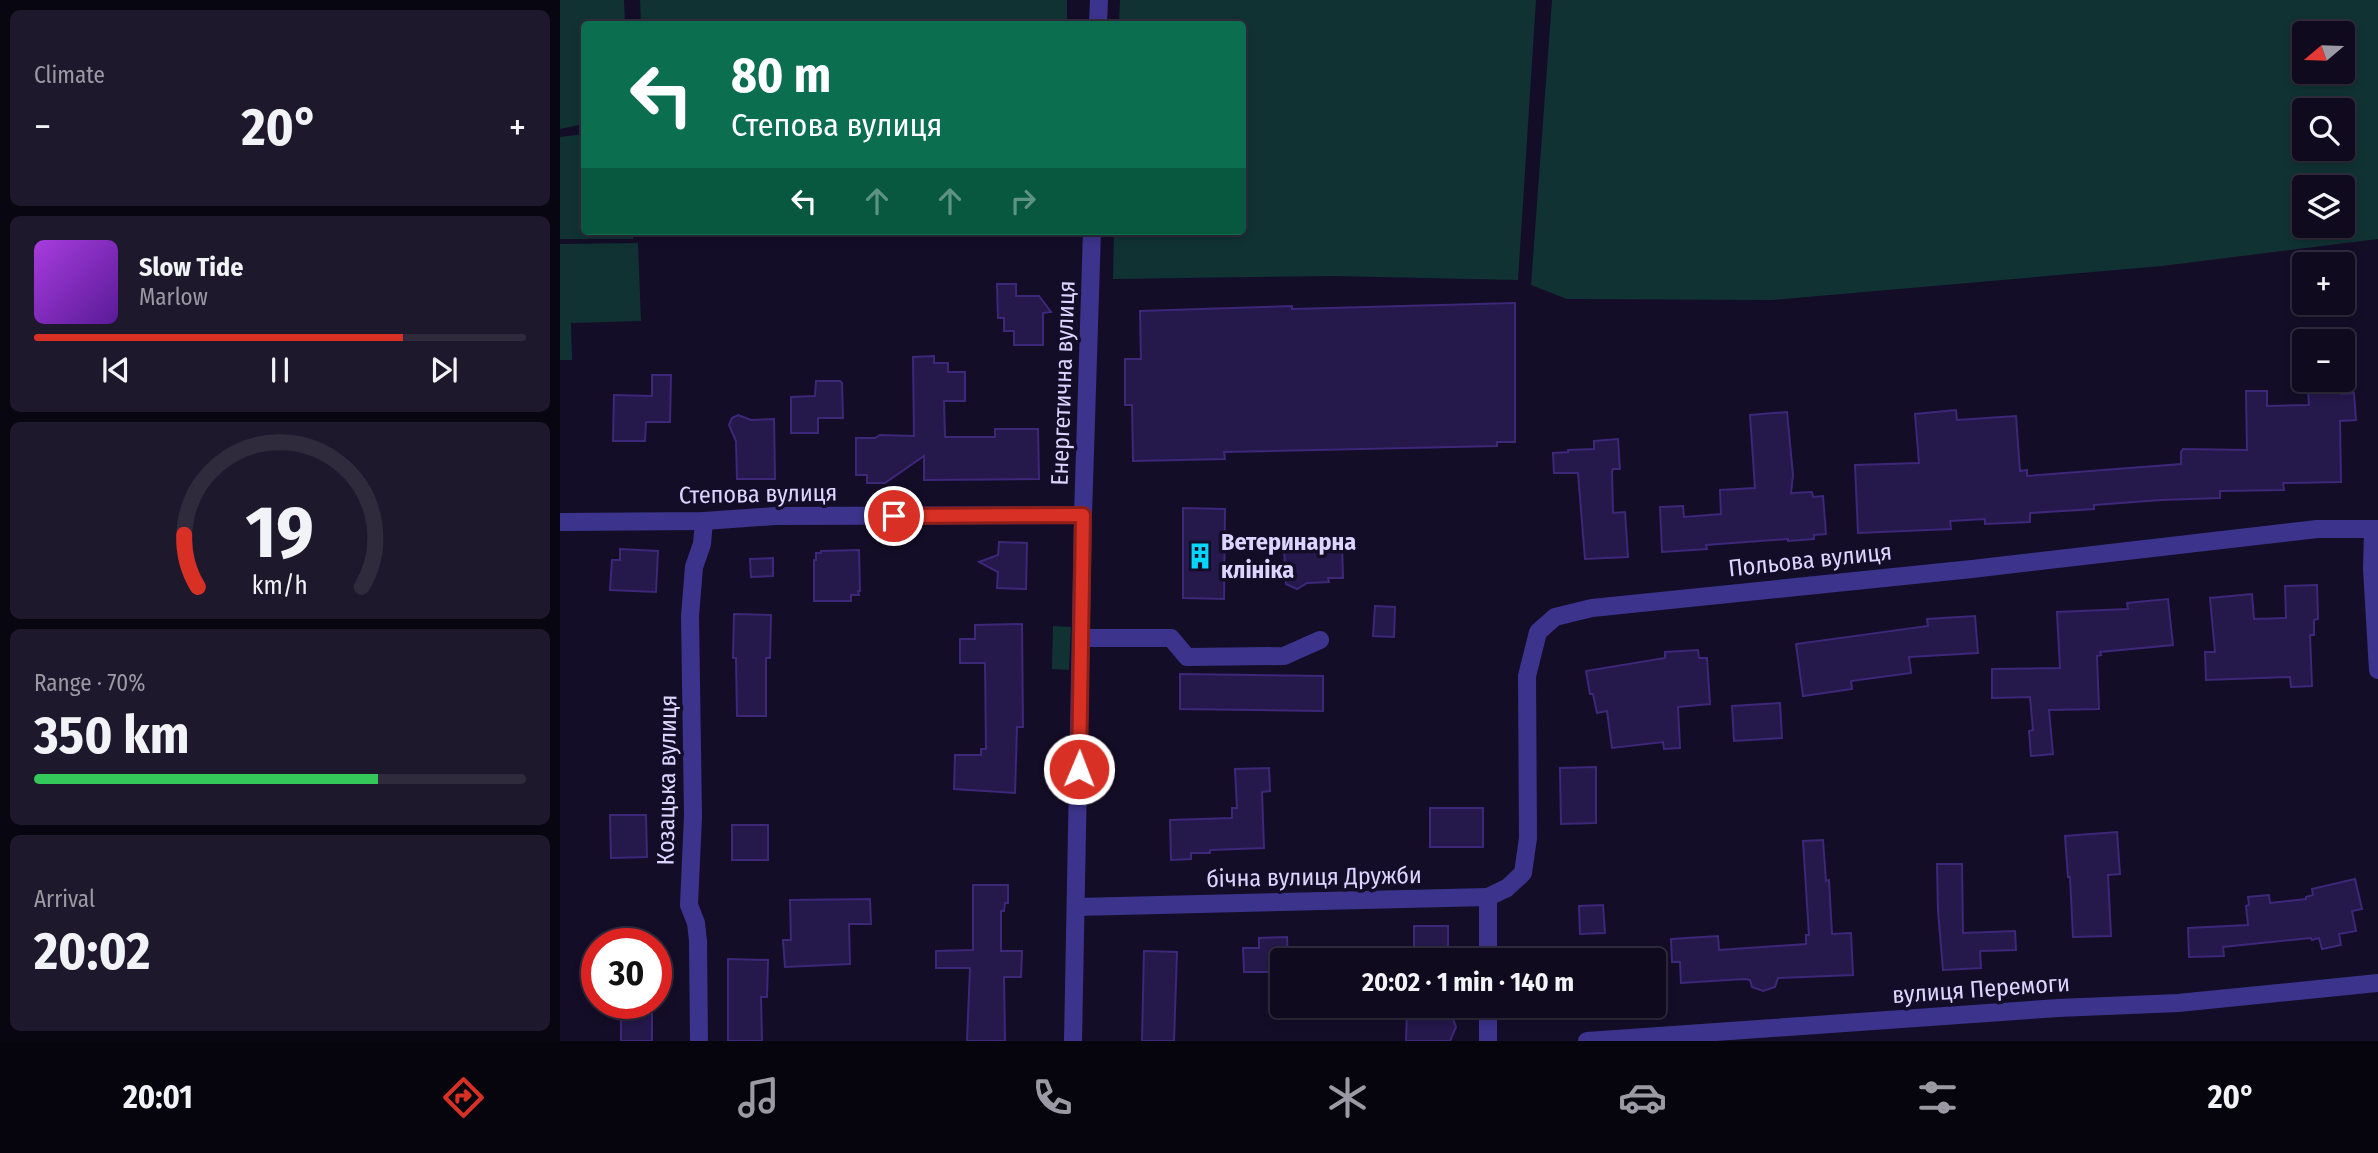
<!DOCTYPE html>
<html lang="en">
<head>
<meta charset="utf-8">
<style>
	body { margin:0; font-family:"Fira Sans Condensed",sans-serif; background:#1d182b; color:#f1f3f6; height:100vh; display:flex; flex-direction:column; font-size:26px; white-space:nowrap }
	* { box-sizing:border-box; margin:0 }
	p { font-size:23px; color:#9b9aa4 }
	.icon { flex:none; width:38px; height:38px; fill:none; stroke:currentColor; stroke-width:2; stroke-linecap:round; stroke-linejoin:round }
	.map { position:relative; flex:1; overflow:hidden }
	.drawer { display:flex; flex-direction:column; gap:10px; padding:10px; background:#080610; width:560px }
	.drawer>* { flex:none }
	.banner { position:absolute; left:21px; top:21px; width:665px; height:214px; border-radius:7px; box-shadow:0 4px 10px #0003,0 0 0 2px #2f2b3c; background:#0b6e4f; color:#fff; overflow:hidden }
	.needle { width:46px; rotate:251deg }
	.buttons { position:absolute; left:1732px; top:21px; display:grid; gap:14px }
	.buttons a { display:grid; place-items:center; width:63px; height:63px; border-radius:7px; background:#0f0a1e; box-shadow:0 4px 10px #0003,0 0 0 2px #2f2b3c; font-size:35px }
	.speed { position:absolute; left:21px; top:928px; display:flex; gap:14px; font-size:35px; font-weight:700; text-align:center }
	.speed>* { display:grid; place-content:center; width:91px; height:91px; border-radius:50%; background:#0f0a1e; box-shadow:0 4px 10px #0003,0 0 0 2px #2f2b3c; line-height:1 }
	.speed .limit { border:10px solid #d22; background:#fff; color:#111 }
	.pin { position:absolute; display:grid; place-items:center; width:60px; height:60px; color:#fff; margin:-30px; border:4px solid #fff; border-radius:50%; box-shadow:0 2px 7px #0007 }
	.me { position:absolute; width:77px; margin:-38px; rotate:1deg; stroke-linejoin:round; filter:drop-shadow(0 0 5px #0008) }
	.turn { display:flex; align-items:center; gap:24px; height:147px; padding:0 35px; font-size:32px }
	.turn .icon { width:91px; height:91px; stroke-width:2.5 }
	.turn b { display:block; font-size:49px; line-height:60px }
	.lanes { display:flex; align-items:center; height:66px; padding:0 35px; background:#0003; justify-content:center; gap:35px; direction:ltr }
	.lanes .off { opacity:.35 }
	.big { font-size:52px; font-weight:700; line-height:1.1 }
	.drawer .tile { flex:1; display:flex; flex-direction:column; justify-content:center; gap:10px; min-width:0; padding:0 24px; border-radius:10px; background:#1d182b }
	.drawer .dial { align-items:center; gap:0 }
	.dial svg { height:182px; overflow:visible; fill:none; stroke:#2f2b3c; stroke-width:7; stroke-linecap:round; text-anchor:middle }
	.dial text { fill:#f1f3f6; stroke:none }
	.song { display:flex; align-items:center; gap:21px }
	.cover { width:84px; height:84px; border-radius:10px; background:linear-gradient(135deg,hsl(280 70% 55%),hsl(270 70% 35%)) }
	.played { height:7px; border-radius:4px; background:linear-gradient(90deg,#d93025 75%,#2f2b3c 75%) }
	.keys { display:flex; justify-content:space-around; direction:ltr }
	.heat { display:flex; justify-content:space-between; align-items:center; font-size:38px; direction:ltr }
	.charge { height:10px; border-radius:5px; background:linear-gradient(90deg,#34c759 70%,#2f2b3c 0) }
	.trip { position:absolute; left:710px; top:948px; width:396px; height:70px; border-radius:7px; background:#0f0a1e; box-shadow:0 4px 10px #0003,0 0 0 2px #2f2b3c; font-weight:700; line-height:70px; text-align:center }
	.dock { display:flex; height:112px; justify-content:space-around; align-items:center; background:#06040c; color:#9b9aa4 }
	.dock .icon { width:49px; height:49px }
	.dock .selected { color:#d93025 }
	.dock b { font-size:32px; color:#f1f3f6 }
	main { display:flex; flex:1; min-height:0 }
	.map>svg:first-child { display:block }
	.green { fill:#103233; fill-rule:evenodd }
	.building { fill:#25184b; stroke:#3c2779; stroke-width:2 }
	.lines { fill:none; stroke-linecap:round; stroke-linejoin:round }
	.minor { stroke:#3c348c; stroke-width:18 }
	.route-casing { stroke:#8d1f18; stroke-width:18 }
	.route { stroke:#d93025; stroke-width:12 }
	.labels { text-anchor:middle; stroke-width:7; stroke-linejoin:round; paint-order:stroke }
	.street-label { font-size:24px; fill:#dcd5ff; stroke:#140d28 }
	.poi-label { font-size:24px; font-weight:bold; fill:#dcd5ff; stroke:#140d28; text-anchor:start }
</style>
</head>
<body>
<main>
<section class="drawer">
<div class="tile"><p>Climate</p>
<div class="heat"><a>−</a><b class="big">20°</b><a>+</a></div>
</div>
<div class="tile">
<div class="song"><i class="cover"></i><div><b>Slow Tide</b><p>Marlow</p></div></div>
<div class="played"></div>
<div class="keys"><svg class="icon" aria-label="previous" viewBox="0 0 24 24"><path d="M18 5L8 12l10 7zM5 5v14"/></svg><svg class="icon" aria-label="pause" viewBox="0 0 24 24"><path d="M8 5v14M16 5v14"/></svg><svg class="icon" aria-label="next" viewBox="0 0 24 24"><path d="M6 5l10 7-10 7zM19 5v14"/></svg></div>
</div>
<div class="tile dial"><svg viewBox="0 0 100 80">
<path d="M14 69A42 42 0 1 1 86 69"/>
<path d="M14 69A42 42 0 0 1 8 46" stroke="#d93025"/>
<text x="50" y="56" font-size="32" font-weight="700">19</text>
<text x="50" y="72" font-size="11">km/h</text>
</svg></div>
<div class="tile"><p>Range · 70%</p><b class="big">350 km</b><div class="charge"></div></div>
<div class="tile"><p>Arrival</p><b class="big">20:02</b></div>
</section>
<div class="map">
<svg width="1818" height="1041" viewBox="0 0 1818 1041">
	<rect width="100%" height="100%" fill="#140d28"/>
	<g class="green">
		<path d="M 0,0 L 64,0 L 65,24 L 24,24 L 24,124 L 0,129 Z"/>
		<path d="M 80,0 L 507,0 L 507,24 L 81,24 Z"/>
		<path d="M 560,0 L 976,0 L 958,280 L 774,276 L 553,279 L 554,231 L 682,231 L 682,24 L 559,24 Z"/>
		<path d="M 992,0 L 1818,0 L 1818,239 L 1602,266 L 1212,300 L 1007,299 L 971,285 ZM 1783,33 L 1783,72 L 1745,72 L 1745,33 ZM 1783,110 L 1783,149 L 1745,149 L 1745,110 ZM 1783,187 L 1783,226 L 1745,226 L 1745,187 Z"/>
		<path d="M 24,134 L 24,231 L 73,231 L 73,239 L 0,239 L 0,137 Z"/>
		<path d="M 78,243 L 81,321 L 11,323 L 12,360 L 0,360 L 0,244 Z"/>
		<path d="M 493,626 L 511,627 L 509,670 L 492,669 Z"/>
	</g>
	<g class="building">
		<path d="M 437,284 L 456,284 L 456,296 L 479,296 L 491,312 L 483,313 L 483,345 L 454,345 L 454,331 L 444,331 L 444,318 L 438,318 Z"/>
		<path d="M 955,303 L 955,442 L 937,442 L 937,446 L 664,452 L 665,459 L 573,461 L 572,405 L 565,405 L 565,359 L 581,359 L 580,311 L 732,306 L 732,309 Z"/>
		<path d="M 374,356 L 374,363 L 388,363 L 388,372 L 405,372 L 405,401 L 384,401 L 385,437 L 435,437 L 435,429 L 478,429 L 479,479 L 364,480 L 364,456 L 325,483 L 307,483 L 307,475 L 296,475 L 296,438 L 315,438 L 320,435 L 354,436 L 353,357 Z"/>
		<path d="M 92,375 L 111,375 L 110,422 L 86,422 L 85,441 L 53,441 L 54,395 L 92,396 Z"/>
		<path d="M 256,381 L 280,381 L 282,383 L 283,418 L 258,418 L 258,433 L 231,433 L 231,397 L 255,396 Z"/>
		<path d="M 1781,388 L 1781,394 L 1794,393 L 1796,420 L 1780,421 L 1781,482 L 1723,483 L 1724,490 L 1660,491 L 1660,498 L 1601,500 L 1534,505 L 1534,509 L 1470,513 L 1470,522 L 1425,524 L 1425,519 L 1390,521 L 1391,529 L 1298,533 L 1295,465 L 1359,463 L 1355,414 L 1396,410 L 1397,420 L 1456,416 L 1460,471 L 1467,470 L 1467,476 L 1621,464 L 1621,452 L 1623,449 L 1687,450 L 1686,391 L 1707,391 L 1707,406 L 1749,405 L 1748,390 Z"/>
		<path d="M 1227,412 L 1233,475 L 1231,493 L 1252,492 L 1253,497 L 1263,496 L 1266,534 L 1254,535 L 1254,539 L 1228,541 L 1228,539 L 1146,545 L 1147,549 L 1102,552 L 1100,507 L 1123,506 L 1124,517 L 1161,514 L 1160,490 L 1195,488 L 1190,415 Z"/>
		<path d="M 178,415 L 191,420 L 214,419 L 215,479 L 177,479 L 176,441 L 169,425 L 172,418 Z"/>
		<path d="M 1058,439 L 1060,469 L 1053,469 L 1052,472 L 1053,513 L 1065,512 L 1068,557 L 1025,559 L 1018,473 L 994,473 L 993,453 L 1008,452 L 1008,450 L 1034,449 L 1034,441 Z"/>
		<path d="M 623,508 L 665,509 L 664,599 L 623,598 Z"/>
		<path d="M 439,542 L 467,543 L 466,589 L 437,588 L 438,572 L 419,562 L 438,555 Z"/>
		<path d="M 782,545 L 783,578 L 768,578 L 769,582 L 747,583 L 737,589 L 726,584 L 724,549 Z"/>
		<path d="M 60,549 L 98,551 L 96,592 L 50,590 L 52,560 L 60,560 Z"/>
		<path d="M 299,550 L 300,591 L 298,591 L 299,595 L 291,595 L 291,601 L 254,601 L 254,560 L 256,560 L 256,553 L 261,553 L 261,551 Z"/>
		<path d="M 213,558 L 213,576 L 191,577 L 190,559 Z"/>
		<path d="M 1757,585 L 1758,619 L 1754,620 L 1754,635 L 1750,635 L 1752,686 L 1731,687 L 1730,677 L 1646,680 L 1645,652 L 1655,652 L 1650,598 L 1692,594 L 1694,619 L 1726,618 L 1725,586 Z"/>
		<path d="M 1608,599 L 1613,645 L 1540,652 L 1541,655 L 1537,656 L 1539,709 L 1489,710 L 1493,754 L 1471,756 L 1469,731 L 1473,730 L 1470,697 L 1432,698 L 1432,669 L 1500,668 L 1497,612 L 1568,609 L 1567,603 Z"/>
		<path d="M 815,606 L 835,607 L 834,637 L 813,636 Z"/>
		<path d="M 174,614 L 211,615 L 210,658 L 206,658 L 206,716 L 177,716 L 176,658 L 173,658 Z"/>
		<path d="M 1415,616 L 1418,653 L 1349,657 L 1351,673 L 1291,681 L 1292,689 L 1243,696 L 1236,644 L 1368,626 L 1367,619 Z"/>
		<path d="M 462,624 L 463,727 L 457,727 L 455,793 L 394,789 L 395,755 L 421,755 L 421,749 L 426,749 L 425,663 L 400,663 L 400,639 L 415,639 L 415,625 Z"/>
		<path d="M 1138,650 L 1139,658 L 1147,658 L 1150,704 L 1118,707 L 1120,748 L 1104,749 L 1103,742 L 1052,748 L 1047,711 L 1037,713 L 1033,694 L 1030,694 L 1026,671 L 1105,658 L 1105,652 Z"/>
		<path d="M 620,674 L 763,676 L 763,711 L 620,709 Z"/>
		<path d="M 1220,703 L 1222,738 L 1174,741 L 1172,706 Z"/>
		<path d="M 1036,767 L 1036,823 L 1001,824 L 1000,768 Z"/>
		<path d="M 709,768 L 710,791 L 702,792 L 704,848 L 650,850 L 650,853 L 631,853 L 631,859 L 611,860 L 610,820 L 672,818 L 672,808 L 677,808 L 675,769 Z"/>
		<rect x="870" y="808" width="53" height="39"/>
		<path d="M 50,815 L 86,815 L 87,857 L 51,858 Z"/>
		<rect x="172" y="825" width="36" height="35"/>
		<path d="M 1557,832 L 1560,874 L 1548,875 L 1551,936 L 1513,937 L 1510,877 L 1508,877 L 1505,836 Z"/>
		<path d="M 1263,840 L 1266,881 L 1269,880 L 1272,934 L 1291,933 L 1293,975 L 1218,978 L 1215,987 L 1203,991 L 1192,987 L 1190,980 L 1184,979 L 1121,983 L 1120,962 L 1112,962 L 1111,939 L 1158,936 L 1159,950 L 1246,944 L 1246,935 L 1249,935 L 1243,841 Z"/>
		<path d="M 1377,864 L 1402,864 L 1403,933 L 1455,931 L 1456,950 L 1420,951 L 1421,968 L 1383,970 L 1378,911 Z"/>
		<path d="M 1795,879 L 1802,909 L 1792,911 L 1796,931 L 1779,934 L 1781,945 L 1762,949 L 1759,938 L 1752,940 L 1751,938 L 1663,947 L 1664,956 L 1629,957 L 1628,928 L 1688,925 L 1686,906 L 1689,905 L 1688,897 L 1709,895 L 1710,903 L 1746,899 L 1746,897 L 1753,895 L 1752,889 Z"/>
		<path d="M 413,885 L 448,885 L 448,903 L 445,903 L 444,911 L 441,911 L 441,951 L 462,951 L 461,977 L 444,977 L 445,1041 L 407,1041 L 410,968 L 376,968 L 376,951 L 413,950 Z"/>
		<path d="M 310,899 L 311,924 L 289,924 L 290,964 L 225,967 L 223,940 L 231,940 L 230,900 Z"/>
		<path d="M 1043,905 L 1045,933 L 1020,934 L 1019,906 Z"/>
		<path d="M 854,926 L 888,926 L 888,961 L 860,961 L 860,947 L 854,947 Z"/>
		<path d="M 727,937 L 728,961 L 723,961 L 723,972 L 684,972 L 683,948 L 699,948 L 699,938 Z"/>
		<path d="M 584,951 L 617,952 L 614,1041 L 582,1041 Z"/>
		<path d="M 168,959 L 208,960 L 207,997 L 201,997 L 202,1041 L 168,1041 Z"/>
		<path d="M 61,1007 L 92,1008 L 92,1041 L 61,1041 Z"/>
		<path d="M 847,1010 L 890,1011 L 896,1027 L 890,1041 L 846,1041 Z"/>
	</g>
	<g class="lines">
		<g class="minor">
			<path d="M 538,24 L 539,0"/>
			<path d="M 0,522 L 144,521 L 215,516 L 523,515"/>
			<path d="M 1813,530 L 1812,569 L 1818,670"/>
			<path d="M 521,638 L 611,638 L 627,657 L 724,656 L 760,640"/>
			<path d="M 928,897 L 947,888 L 963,873 L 968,838 L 967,676 L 978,632 L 995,617 L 1032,608 L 1412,569 L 1757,529 L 1818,529"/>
			<path d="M 517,907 L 928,897 L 928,961"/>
			<path d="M 139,1041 L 138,941 L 136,923 L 129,905 L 133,816 L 130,616 L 134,567 L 142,544 L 144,521"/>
			<path d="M 513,1041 L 523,515 L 532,231"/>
			<path d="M 928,1041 L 928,1006"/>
			<path d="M 1027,1041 L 1498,1008 L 1618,1003 L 1818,983"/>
		</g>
	</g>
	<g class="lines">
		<g class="route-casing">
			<path id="route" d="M 334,516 L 523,515 L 519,769"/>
		</g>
		<use href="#route" class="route"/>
	</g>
	<defs>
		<g id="building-bare" transform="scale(2.1)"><path d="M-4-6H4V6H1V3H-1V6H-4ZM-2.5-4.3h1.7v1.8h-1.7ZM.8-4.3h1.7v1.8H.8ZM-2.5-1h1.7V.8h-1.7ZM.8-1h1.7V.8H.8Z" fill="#01d7ff" stroke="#140d28" stroke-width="2.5" paint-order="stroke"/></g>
	</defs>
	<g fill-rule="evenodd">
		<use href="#building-bare" x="640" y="556"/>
	</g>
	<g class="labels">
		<g class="street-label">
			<text transform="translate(503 383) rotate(-88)" y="8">Енергетична вулиця</text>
			<text transform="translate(198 494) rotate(-1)" y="8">Степова вулиця</text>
			<text transform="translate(1250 560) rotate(-6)" y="8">Польова вулиця</text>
			<text transform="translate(107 780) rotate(-89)" y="8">Козацька вулиця</text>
			<text transform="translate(754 877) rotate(-1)" y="8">бічна вулиця Дружби</text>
			<text transform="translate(1421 989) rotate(-4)" y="8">вулиця Перемоги</text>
		</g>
		<g class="poi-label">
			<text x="661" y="550">Ветеринарна<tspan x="661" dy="28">клініка</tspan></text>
		</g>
	</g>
</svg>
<div class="buttons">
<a><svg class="needle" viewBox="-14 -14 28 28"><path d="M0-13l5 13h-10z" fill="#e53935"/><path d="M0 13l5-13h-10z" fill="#9b9aa4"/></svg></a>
<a><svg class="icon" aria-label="search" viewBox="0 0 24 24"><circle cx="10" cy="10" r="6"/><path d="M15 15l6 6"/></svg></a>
<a><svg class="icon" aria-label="layers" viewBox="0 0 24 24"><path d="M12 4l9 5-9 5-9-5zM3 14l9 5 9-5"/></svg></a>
<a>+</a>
<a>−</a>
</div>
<div class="speed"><div class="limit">30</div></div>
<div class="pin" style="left:334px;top:516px;background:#d93025"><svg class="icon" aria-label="arrive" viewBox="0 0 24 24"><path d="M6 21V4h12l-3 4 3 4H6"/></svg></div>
<svg class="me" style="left:519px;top:769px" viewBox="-20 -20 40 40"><circle r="17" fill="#d93025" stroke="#fff" stroke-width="3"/><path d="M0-11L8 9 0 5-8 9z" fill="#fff"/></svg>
<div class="trip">20:02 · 1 min · 140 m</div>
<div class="banner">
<div class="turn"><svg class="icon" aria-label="left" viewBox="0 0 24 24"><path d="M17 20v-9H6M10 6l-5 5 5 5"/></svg><div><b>80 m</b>Степова вулиця</div></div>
<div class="lanes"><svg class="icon" aria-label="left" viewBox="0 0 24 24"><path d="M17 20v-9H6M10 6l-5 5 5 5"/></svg><svg class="icon off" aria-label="ahead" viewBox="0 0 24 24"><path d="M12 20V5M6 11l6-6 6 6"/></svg><svg class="icon off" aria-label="ahead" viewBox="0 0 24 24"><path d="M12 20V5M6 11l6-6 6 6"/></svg><svg class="icon off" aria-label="right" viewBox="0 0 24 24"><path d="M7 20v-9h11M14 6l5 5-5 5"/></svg></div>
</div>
</div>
</main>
<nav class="dock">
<b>20:01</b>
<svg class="icon selected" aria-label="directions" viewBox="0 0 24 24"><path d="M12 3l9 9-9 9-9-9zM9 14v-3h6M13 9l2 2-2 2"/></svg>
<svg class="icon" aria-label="music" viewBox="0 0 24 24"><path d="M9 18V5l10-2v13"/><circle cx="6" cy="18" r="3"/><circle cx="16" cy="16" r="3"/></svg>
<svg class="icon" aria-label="phone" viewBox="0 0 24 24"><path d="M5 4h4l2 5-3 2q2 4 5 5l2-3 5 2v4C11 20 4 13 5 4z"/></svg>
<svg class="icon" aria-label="climate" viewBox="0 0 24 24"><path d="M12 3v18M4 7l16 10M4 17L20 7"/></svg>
<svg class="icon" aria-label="car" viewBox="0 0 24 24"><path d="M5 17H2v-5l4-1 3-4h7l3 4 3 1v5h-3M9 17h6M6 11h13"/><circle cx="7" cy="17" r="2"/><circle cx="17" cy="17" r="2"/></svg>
<svg class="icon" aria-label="filters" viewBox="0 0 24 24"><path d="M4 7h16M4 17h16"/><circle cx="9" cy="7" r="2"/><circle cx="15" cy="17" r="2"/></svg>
<b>20°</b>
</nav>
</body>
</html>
